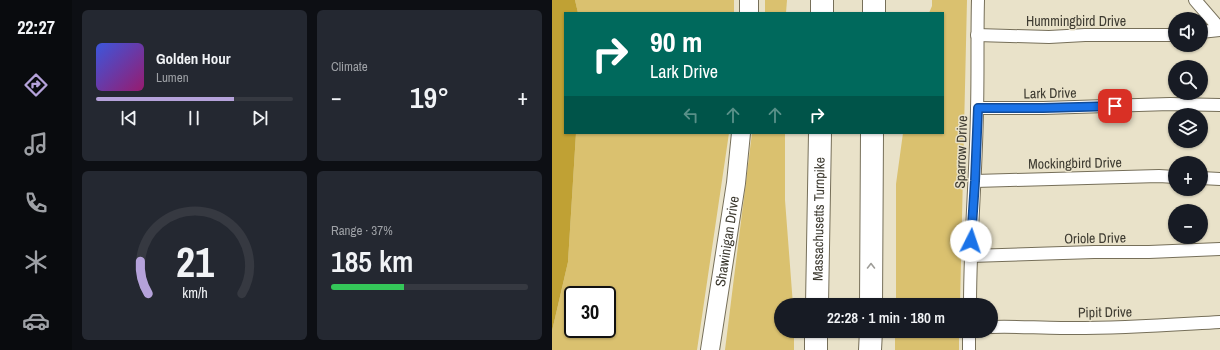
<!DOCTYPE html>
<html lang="en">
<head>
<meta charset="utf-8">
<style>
	body { margin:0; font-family:"Archivo Narrow",sans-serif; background:#242831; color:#f1f3f6; height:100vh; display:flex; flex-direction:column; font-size:15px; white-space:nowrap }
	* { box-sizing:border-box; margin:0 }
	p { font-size:13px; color:#9ea1a6 }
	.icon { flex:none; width:22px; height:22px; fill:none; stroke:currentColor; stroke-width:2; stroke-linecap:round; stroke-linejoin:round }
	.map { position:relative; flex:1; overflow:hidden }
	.drawer { display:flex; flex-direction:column; gap:10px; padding:10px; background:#0d0f14; width:480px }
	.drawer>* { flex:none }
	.hud { position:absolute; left:12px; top:12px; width:380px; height:122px; border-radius:0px; box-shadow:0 1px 3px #0004; background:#00695c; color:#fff; overflow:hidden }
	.controls { position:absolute; left:616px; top:12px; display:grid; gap:8px }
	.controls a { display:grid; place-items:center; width:40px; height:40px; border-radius:50%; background:#171b24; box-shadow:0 1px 3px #0004; font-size:20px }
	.speed { position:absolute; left:12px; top:286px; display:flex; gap:8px; font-size:20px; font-weight:700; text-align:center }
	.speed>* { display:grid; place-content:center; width:52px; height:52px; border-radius:50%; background:#171b24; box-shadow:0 1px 3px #0004; line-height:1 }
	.speed .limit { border:2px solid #111; border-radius:6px; background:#fff; color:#111 }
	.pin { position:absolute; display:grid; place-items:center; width:34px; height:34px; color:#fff; margin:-17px; border-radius:8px; box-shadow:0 2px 6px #0006 }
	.me { position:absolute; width:44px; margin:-22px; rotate:4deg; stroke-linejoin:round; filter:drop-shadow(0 0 3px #0008) }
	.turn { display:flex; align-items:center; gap:14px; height:84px; padding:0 20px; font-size:18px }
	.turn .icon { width:52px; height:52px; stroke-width:2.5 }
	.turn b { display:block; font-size:28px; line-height:34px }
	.lanes { display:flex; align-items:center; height:38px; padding:0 20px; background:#0003; justify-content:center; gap:20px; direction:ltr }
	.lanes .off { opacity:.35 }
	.big { font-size:30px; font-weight:600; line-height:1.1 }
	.drawer .widget { flex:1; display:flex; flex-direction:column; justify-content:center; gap:6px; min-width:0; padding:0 14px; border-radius:6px; background:#242831 }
	.drawer .dial { align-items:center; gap:0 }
	.dial svg { height:104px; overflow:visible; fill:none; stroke:#363941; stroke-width:7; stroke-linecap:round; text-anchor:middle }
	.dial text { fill:#f1f3f6; stroke:none }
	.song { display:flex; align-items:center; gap:12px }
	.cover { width:48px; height:48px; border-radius:6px; background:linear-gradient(135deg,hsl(230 70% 55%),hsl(320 70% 35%)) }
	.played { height:4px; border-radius:2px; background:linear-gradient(90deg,#b5a2da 70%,#363941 70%) }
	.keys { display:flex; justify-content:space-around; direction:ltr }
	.heat { display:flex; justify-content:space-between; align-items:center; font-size:22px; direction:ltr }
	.charge { height:6px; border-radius:3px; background:linear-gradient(90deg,#34c759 37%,#363941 0) }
	.drawer .tiles { flex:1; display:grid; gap:10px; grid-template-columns:repeat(2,1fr) }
	.trip { position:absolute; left:222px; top:298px; width:224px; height:40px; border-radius:20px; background:#171b24; box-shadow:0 1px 3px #0004; font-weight:600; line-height:40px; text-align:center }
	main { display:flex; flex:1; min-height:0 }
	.menu { display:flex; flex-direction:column; width:72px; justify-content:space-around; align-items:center; background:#090b0e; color:#9ea1a6 }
	.menu .icon { width:28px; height:28px }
	.menu .on { color:#b5a2da }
	.menu b { font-size:18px; color:#f1f3f6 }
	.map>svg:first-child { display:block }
	.green { fill:#dac16f; fill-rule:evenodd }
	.water { fill:#c0a134 }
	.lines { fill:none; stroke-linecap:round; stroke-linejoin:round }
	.street-casing { stroke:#766f59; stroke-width:14 }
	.secondary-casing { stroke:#766f59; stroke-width:20 }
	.highway-casing { stroke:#766f59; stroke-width:24 }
	.street { stroke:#fff; stroke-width:12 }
	.secondary { stroke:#fff; stroke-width:18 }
	.highway { stroke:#fff; stroke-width:22 }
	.oneway { stroke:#9e9d98 }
	.route-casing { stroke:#114b97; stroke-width:10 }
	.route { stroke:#1a73e8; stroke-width:7 }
	.labels { text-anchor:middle; stroke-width:3; stroke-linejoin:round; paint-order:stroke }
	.street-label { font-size:14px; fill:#3e3b31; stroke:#e9e2c9 }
</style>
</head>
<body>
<main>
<nav class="menu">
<b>22:27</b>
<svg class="icon on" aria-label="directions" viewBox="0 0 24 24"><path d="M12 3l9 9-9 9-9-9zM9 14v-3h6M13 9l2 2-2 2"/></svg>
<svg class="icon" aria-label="music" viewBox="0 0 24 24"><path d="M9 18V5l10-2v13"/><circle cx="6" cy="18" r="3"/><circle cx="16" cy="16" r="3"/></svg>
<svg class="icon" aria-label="phone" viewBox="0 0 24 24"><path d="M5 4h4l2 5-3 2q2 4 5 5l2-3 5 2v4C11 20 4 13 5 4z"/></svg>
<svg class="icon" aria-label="climate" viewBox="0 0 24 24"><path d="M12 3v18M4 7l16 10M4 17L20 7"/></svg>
<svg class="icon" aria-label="car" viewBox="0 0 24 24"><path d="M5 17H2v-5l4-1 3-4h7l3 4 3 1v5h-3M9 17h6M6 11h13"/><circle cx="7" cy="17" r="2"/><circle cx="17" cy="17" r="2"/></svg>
</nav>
<section class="drawer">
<div class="tiles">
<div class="widget">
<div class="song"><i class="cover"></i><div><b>Golden Hour</b><p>Lumen</p></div></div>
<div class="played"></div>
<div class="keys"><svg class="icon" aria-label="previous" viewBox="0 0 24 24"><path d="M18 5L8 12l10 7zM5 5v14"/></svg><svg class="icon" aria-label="pause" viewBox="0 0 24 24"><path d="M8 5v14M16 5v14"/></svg><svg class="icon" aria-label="next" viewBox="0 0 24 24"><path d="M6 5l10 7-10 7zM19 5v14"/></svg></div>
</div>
<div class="widget"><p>Climate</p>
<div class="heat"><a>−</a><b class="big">19°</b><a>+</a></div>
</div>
<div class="widget dial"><svg viewBox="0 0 100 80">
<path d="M14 69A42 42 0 1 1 86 69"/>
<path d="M14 69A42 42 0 0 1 8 44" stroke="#b5a2da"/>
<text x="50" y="56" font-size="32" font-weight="700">21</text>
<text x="50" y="72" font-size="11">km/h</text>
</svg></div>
<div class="widget"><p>Range · 37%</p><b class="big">185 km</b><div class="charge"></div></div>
</div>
</section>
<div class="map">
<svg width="668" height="350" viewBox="0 0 668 350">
	<rect width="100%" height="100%" fill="#e9e2c9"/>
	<g class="green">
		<path d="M 23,0 L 182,0 L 182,13 L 26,13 Z"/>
		<path d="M 213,0 L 235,0 L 234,13 L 213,13 Z"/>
		<path d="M 380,0 L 415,0 L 408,305 L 344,305 L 344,184 L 351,133 L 391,133 L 391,13 L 377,13 L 380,6 Z"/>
		<path d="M 24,133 L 177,133 L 145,350 L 0,350 L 0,331 L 16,262 ZM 21,295 L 55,295 L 55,329 L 21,329 Z"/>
		<path d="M 200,133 L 233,133 L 233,200 L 241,305 L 229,305 L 229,331 L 242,331 L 242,350 L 173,350 Z"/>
		<rect x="343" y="331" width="64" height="19"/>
	</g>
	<path class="water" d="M 0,0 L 23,0 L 26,13 L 13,13 L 13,133 L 24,133 L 16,262 L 0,331 Z"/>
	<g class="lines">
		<g class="street-casing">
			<g id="street">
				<path d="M 643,0 L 668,29"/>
				<path d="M 649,32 L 668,30"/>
				<path d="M 425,35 L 497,37 L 533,35 L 623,35"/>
				<path d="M 425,108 L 491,108 L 618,104 L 668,105"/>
				<path d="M 649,178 L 668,179"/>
				<path d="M 423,181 L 607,176 L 623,177"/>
				<path d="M 418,256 L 542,252 L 597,252 L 668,249"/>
				<path d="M 418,305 C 418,240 424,175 425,110 C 426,73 425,37 426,0"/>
				<path d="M 439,327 C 463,326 486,328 509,328 C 562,329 615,325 668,322"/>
				<path d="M 417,350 L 417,331"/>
			</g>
		</g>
		<g class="secondary-casing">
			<g id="secondary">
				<path d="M 197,13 L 197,0"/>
				<path id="s1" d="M 158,350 L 184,183 L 189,133"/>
			</g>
		</g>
		<g class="highway-casing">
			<g id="highway">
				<path d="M 270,13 L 270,0"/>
				<path d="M 322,13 L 322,0"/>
				<path id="s2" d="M 265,305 L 268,133"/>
				<path d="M 319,305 L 320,133"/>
				<path d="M 264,350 L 264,331"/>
				<path d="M 318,350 L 319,331"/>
			</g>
		</g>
		<use href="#street" class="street"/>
		<use href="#secondary" class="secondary"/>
		<use href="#highway" class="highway"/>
	</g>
	<defs><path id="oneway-chevron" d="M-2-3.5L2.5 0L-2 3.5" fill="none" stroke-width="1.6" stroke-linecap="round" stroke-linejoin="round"/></defs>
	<use class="oneway" href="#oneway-chevron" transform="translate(319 266) rotate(-90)"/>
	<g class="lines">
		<g class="route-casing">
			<path id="route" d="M 419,241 L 423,181 L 426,108 L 491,108 L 563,106"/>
		</g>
		<use href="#route" class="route"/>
	</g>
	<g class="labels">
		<g class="street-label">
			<text x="524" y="26">Hummingbird Drive</text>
			<text transform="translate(498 93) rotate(-1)" y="5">Lark Drive</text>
			<text transform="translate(409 152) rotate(-88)" y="5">Sparrow Drive</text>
			<text transform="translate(523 163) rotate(-1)" y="5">Mockingbird Drive</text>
			<text dy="5" stroke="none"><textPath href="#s2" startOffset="86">Massachusetts Turnpike</textPath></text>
			<text transform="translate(543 238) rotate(-1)" y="5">Oriole Drive</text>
			<text dy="5" stroke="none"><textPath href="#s1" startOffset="110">Shawinigan Drive</textPath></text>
			<text transform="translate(553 312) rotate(-1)" y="5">Pipit Drive</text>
		</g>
	</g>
</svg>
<div class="controls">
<a><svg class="icon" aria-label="sound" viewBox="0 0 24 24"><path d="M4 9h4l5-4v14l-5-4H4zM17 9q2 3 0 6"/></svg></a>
<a><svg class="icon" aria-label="search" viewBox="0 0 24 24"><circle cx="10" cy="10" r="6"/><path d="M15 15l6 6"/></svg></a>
<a><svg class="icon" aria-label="layers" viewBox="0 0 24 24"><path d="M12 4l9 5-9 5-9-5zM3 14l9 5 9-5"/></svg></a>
<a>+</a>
<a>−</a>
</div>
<div class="speed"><div class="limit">30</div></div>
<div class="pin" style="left:563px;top:106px;background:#d93025"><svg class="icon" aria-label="arrive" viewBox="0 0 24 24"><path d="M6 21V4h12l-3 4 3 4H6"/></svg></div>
<svg class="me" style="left:419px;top:241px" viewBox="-20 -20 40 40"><circle r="19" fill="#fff"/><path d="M0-13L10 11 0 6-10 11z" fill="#1a73e8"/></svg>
<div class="trip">22:28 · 1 min · 180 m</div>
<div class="hud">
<div class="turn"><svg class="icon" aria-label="right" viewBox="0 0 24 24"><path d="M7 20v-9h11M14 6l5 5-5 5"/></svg><div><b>90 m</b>Lark Drive</div></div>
<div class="lanes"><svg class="icon off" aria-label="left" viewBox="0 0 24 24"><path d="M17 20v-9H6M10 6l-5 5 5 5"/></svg><svg class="icon off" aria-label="ahead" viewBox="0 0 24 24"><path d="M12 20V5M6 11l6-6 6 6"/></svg><svg class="icon off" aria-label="ahead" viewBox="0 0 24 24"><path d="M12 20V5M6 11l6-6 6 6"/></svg><svg class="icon" aria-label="right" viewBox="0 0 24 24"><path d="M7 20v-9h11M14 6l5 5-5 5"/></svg></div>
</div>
</div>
</main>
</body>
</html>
